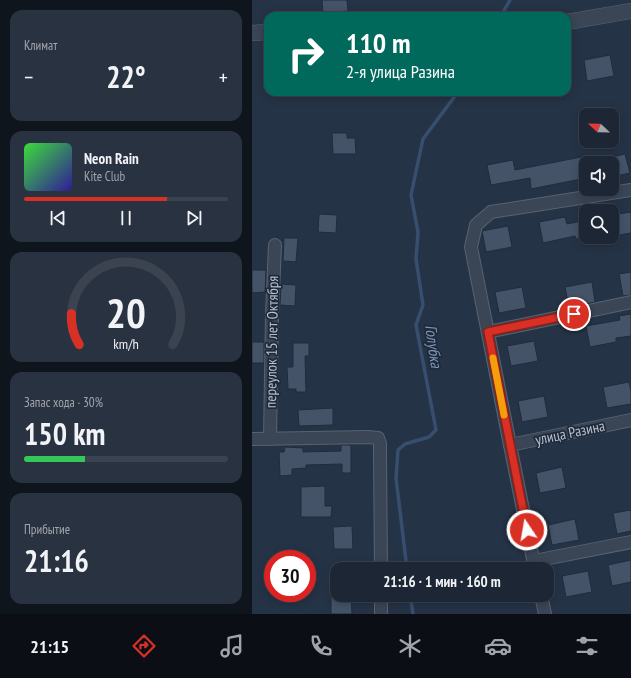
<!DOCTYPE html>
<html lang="ru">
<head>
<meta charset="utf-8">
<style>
	body { margin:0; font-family:"PT Sans Narrow",sans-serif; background:#293240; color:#f1f3f6; height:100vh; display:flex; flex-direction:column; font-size:15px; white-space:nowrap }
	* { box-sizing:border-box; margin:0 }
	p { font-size:13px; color:#a0a5ac }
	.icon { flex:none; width:22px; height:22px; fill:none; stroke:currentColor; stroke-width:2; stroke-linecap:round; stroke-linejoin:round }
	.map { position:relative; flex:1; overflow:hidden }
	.panel { display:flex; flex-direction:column; gap:10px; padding:10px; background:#0f151d; width:252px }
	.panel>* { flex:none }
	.guide { position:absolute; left:12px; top:12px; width:307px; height:84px; border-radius:12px; box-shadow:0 2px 10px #0003,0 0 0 1px #3a434f; background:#00695c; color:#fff; overflow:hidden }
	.needle { width:26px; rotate:292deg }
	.fabs { position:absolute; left:327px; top:108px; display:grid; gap:8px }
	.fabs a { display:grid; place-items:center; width:40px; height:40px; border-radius:8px; background:#1c2634; box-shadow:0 2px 10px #0003,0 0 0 1px #3a434f; font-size:20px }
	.speed { position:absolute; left:12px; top:550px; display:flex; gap:8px; font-size:20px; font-weight:700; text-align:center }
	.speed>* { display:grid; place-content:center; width:52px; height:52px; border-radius:50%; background:#1c2634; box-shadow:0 2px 10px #0003,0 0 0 1px #3a434f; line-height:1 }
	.speed .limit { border:6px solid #d22; background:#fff; color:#111 }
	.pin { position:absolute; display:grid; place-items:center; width:34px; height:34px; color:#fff; margin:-17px; border:2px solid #fff; border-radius:50%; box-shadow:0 1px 4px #0007 }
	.me { position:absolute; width:44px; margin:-22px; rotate:348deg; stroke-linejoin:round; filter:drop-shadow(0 0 3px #0008) }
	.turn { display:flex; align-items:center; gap:14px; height:84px; padding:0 16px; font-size:18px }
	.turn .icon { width:52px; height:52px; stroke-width:2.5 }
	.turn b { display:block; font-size:28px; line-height:34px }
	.big { font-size:30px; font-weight:700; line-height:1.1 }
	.panel .widget { flex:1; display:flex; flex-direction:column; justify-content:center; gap:6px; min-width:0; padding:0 14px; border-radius:12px; background:#293240 }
	.panel .dial { align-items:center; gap:0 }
	.dial svg { height:104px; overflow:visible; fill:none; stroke:#3a434f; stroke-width:7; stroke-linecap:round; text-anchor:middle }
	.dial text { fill:#f1f3f6; stroke:none }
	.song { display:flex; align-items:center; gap:12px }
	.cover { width:48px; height:48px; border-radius:6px; background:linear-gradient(135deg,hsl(120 70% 55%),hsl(250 70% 35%)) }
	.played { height:4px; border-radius:2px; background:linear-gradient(90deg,#d93025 70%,#3a434f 70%) }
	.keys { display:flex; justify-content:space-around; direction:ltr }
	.heat { display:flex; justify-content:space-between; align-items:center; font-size:22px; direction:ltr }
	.charge { height:6px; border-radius:3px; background:linear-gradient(90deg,#34c759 30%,#3a434f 0) }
	.trip { position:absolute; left:78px; top:562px; width:224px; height:40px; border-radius:12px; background:#1c2634; box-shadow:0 2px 10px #0003,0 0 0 1px #3a434f; font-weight:700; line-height:40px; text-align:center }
	.menu { display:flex; height:64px; justify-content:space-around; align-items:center; background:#0b0f15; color:#a0a5ac }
	.menu .icon { width:28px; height:28px }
	.menu .current { color:#d93025 }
	.menu b { font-size:18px; color:#f1f3f6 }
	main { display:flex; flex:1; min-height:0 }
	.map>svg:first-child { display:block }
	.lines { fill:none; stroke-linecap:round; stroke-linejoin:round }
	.stream { stroke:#374e6e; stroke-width:3.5 }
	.building { fill:#445368; stroke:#202c3d }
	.minor-casing { stroke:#586372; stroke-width:14 }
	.tertiary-casing { stroke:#586372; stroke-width:16 }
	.minor { stroke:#3a4555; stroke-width:12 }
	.tertiary { stroke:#3a4555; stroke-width:15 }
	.route-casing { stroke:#8d1f18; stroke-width:10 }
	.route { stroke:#d93025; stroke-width:7 }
	.slow { stroke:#f59e0b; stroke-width:7 }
	.labels { text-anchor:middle; stroke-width:3.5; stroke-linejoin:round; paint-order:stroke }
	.street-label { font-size:15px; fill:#b8c0ce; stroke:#1e2a3b }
	.water-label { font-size:16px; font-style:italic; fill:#7c96b8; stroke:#1e2a3b }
</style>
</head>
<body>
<main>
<section class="panel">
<div class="widget"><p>Климат</p>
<div class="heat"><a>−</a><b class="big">22°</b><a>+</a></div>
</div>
<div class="widget">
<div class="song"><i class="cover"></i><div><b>Neon Rain</b><p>Kite Club</p></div></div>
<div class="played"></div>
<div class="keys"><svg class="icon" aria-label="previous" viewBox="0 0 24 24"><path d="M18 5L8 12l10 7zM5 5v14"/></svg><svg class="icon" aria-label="pause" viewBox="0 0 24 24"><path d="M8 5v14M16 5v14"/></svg><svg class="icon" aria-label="next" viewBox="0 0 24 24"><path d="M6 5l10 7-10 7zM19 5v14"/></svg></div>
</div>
<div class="widget dial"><svg viewBox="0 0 100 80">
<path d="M14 69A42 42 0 1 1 86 69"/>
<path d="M14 69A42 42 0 0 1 8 45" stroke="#d93025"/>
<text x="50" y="56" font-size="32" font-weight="700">20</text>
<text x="50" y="72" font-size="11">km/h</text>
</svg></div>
<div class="widget"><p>Запас хода · 30%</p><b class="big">150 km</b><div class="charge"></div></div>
<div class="widget"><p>Прибытие</p><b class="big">21:16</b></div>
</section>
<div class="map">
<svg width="379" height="614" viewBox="0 0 379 614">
	<rect width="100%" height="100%" fill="#253346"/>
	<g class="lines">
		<g class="stream">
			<path d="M 249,16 L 258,0"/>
			<path d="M 155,569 L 144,478 L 146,450 L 153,444 L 177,437 L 184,430 L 164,325 L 171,305 L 164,259 L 166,232 L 159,195 L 171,139 L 206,92"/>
			<path d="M 158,595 L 161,614"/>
		</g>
	</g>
	<g class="building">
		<path d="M 70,0 L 95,0 L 96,11 L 71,13 Z"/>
		<path d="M 358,55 L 362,76 L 335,81 L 332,60 Z"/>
		<path d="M 80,133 L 95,133 L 95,138 L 103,138 L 104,154 L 81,154 Z"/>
		<path d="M 373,154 L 378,173 L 360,177 L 360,157 Z"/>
		<path d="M 334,156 L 334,178 L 279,189 L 278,178 L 239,185 L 235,165 L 261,160 L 263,170 Z"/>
		<path d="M 379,212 L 379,233 L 362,236 L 360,224 L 360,215 Z"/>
		<path d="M 67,214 L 85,215 L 84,233 L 66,232 Z"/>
		<path d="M 313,217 L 315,224 L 334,220 L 334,237 L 324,239 L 323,236 L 291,243 L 287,222 Z"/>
		<path d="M 256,226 L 260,247 L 234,252 L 230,231 Z"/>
		<path d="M 32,238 L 46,238 L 44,262 L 31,261 Z"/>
		<path d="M 0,270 L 14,270 L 13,292 L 0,293 Z"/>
		<path d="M 379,272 L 379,295 L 371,296 L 367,274 Z"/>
		<path d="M 340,282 L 343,302 L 317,307 L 313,287 Z"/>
		<path d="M 29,284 L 44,285 L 43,306 L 28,305 Z"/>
		<path d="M 270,287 L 274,308 L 247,313 L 243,292 Z"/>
		<path d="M 379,314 L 379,336 L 364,338 L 364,342 L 338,347 L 334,326 L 368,320 L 367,316 Z"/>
		<path d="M 282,341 L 286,361 L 259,366 L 255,346 Z"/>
		<rect x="0" y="342" width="12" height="21"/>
		<path d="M 41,343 L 57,343 L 57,356 L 53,356 L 54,392 L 44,392 L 44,389 L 36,389 L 35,367 L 41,367 Z"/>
		<path d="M 377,382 L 379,391 L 379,404 L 355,408 L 351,387 Z"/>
		<path d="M 292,396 L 296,417 L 270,422 L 266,401 Z"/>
		<path d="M 81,408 L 81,425 L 47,426 L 46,410 Z"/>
		<path d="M 89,445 L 99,445 L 99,473 L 90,473 L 90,464 L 54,465 L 54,468 L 40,469 L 40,475 L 28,476 L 27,452 L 32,452 L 33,447 L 51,448 L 51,452 L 89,451 Z"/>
		<path d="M 310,467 L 314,488 L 288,493 L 284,473 Z"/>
		<path d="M 73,486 L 73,506 L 80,506 L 79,517 L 49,517 L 49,487 Z"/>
		<path d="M 379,510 L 379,531 L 365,534 L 361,513 Z"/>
		<path d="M 323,519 L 327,540 L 300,545 L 296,525 Z"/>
		<path d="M 100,526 L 101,549 L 82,549 L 81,527 Z"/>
		<path d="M 379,560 L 379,582 L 360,586 L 356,565 Z"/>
		<path d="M 336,571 L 340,592 L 314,597 L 310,576 Z"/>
		<path d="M 79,595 L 99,595 L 100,614 L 79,614 Z"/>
	</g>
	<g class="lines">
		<g class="minor-casing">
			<g id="minor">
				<path d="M 236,332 L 379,302"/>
				<path d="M 0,439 L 116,437 L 126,438 L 128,444 L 128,455 L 129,569"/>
				<path d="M 18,439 L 20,314 L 23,245"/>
				<path d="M 258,445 L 379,420"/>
				<path d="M 282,561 L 379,542"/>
				<path d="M 283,569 L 258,445 L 219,247 L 224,225 L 239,212 L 379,190"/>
				<path d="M 129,595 L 129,614"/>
				<path d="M 289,595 L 293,614"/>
			</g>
		</g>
		<g class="tertiary-casing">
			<g id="tertiary">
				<path d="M 315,22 L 379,11"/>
				<path d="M 0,33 L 16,32"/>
			</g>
		</g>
		<use href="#minor" class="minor"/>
		<use href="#tertiary" class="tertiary"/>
	</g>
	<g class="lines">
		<g class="route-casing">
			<path id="route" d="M 275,530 L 236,332 L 322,314"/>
		</g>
		<use href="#route" class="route"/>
		<path class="slow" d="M 241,358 L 252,415"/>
	</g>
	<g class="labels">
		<g class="street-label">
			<text transform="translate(20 342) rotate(-89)" y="5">переулок 15 лет Октября</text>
			<text transform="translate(318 433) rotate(-12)" y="5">улица Разина</text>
		</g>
		<g class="water-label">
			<text transform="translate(182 346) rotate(82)" y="6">Голубка</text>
		</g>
	</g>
</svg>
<div class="fabs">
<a><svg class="needle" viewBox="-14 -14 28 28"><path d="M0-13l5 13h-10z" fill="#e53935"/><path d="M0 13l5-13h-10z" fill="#a0a5ac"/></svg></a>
<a><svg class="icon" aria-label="sound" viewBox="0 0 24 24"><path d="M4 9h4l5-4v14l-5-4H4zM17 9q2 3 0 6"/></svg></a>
<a><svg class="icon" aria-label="search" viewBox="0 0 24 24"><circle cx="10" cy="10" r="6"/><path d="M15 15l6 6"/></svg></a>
</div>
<div class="speed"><div class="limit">30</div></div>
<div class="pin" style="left:322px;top:314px;background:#d93025"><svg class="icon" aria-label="arrive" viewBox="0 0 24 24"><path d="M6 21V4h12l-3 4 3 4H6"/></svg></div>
<svg class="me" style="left:275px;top:530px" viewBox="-20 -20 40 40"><circle r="17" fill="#d93025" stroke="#fff" stroke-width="3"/><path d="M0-11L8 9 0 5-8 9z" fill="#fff"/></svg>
<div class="trip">21:16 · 1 мин · 160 m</div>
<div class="guide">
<div class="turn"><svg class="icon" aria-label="right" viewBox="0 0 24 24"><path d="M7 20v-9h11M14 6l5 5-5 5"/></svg><div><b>110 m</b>2-я улица Разина</div></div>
</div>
</div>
</main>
<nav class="menu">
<b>21:15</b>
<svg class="icon current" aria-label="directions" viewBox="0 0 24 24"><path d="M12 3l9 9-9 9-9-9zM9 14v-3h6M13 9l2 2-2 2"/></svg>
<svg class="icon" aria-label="music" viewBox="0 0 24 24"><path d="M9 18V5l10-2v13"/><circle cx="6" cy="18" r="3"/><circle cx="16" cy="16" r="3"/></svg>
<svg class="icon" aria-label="phone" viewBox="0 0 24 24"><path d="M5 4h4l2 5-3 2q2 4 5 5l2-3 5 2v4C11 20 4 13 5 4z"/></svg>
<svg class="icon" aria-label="climate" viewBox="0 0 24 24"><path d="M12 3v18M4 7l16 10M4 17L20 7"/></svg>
<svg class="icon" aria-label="car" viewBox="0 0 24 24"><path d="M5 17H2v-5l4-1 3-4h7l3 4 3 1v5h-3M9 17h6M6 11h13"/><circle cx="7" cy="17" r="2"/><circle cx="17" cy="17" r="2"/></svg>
<svg class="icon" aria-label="filters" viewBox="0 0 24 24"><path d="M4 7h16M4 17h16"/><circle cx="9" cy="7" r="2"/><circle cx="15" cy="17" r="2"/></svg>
</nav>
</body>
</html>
